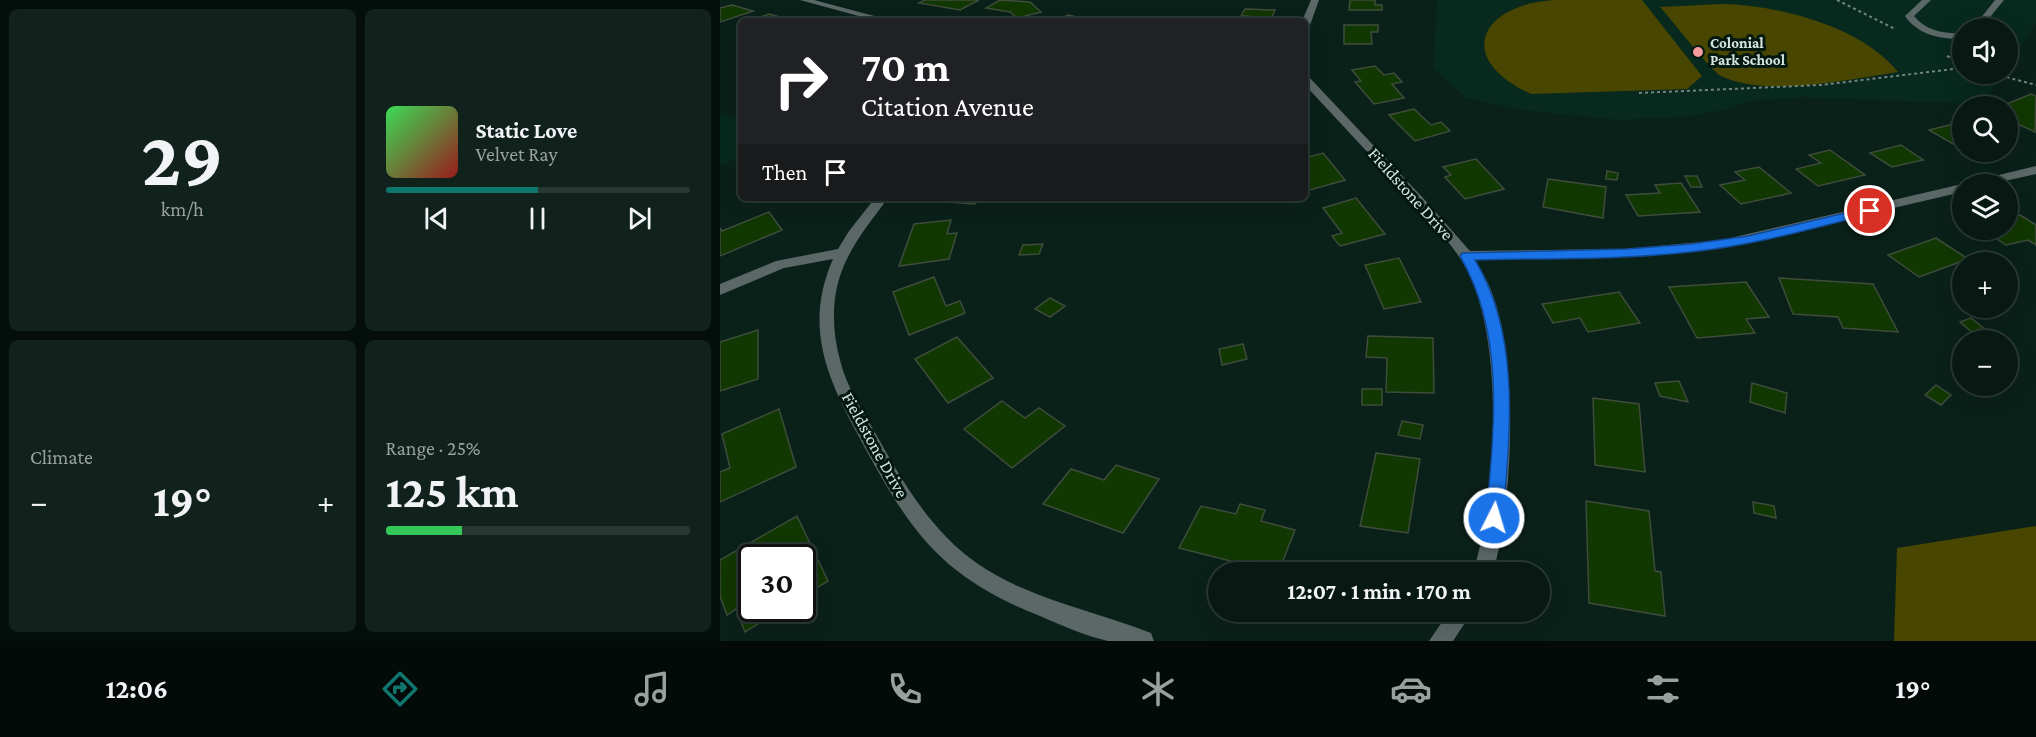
<!DOCTYPE html>
<html lang="en">
<head>
<meta charset="utf-8">
<style>
	body { margin:0; font-family:"Crimson Pro",serif; background:#11221c; color:#f1f3f6; height:100vh; display:flex; flex-direction:column; font-size:22px; white-space:nowrap }
	* { box-sizing:border-box; margin:0 }
	p { font-size:20px; color:#98a0a0 }
	.icon { flex:none; width:33px; height:33px; fill:none; stroke:currentColor; stroke-width:2; stroke-linecap:round; stroke-linejoin:round }
	.map { position:relative; flex:1; overflow:hidden }
	.drawer { display:flex; flex-direction:column; gap:9px; padding:9px; background:#040e0a; width:720px }
	.drawer>* { flex:none }
	.banner { position:absolute; left:18px; top:18px; width:570px; height:183px; border-radius:9px; box-shadow:0 6px 24px #0002,0 0 0 2px #293833; background:#202124; color:#fff; overflow:hidden }
	.fabs { position:absolute; left:1232px; top:18px; display:grid; gap:12px }
	.fabs a { display:grid; place-items:center; width:66px; height:66px; border-radius:50%; background:#081913; box-shadow:0 6px 24px #0002,0 0 0 2px #293833; font-size:30px }
	.speed { position:absolute; left:18px; top:544px; display:flex; gap:12px; font-size:30px; font-weight:700; text-align:center }
	.speed>* { display:grid; place-content:center; width:78px; height:78px; border-radius:50%; background:#081913; box-shadow:0 6px 24px #0002,0 0 0 2px #293833; line-height:1 }
	.speed .limit { border:3px solid #111; border-radius:9px; background:#fff; color:#111 }
	.pin { position:absolute; display:grid; place-items:center; width:51px; height:51px; color:#fff; margin:-26px; border:3px solid #fff; border-radius:50%; box-shadow:0 2px 6px #0007 }
	.me { position:absolute; width:66px; margin:-33px; rotate:5deg; stroke-linejoin:round; filter:drop-shadow(0 0 4px #0008) }
	.turn { display:flex; align-items:center; gap:21px; height:126px; padding:0 24px; font-size:27px }
	.turn .icon { width:78px; height:78px; stroke-width:2.5 }
	.turn b { display:block; font-size:42px; line-height:51px }
	.then { display:flex; align-items:center; height:57px; padding:0 24px; background:#0003; gap:12px; font-size:22px }
	.big { font-size:45px; font-weight:700; line-height:1.1 }
	.drawer .widget { flex:1; display:flex; flex-direction:column; justify-content:center; gap:9px; min-width:0; padding:0 21px; border-radius:9px; background:#11221c }
	.drawer .dial { align-items:center; gap:0 }
	.dial b { font-size:78px; line-height:1 }
	.song { display:flex; align-items:center; gap:18px }
	.cover { width:72px; height:72px; border-radius:9px; background:linear-gradient(135deg,hsl(130 70% 55%),hsl(0 70% 35%)) }
	.played { height:6px; border-radius:3px; background:linear-gradient(90deg,#0f766e 50%,#293833 50%) }
	.keys { display:flex; justify-content:space-around; direction:ltr }
	.heat { display:flex; justify-content:space-between; align-items:center; font-size:33px; direction:ltr }
	.charge { height:9px; border-radius:4px; background:linear-gradient(90deg,#34c759 25%,#293833 0) }
	.drawer .tiles { flex:1; display:grid; gap:9px; grid-template-columns:repeat(2,1fr) }
	.trip { position:absolute; left:488px; top:562px; width:342px; height:60px; border-radius:30px; background:#081913; box-shadow:0 6px 24px #0002,0 0 0 2px #293833; font-weight:700; line-height:60px; text-align:center }
	.tab-bar { display:flex; height:96px; justify-content:space-around; align-items:center; background:#030a08; color:#98a0a0 }
	.tab-bar .icon { width:42px; height:42px }
	.tab-bar .active { color:#0f766e }
	.tab-bar b { font-size:27px; color:#f1f3f6 }
	main { display:flex; flex:1; min-height:0 }
	.map>svg:first-child { display:block }
	.built { fill:#08291e }
	.green { fill:#484600 }
	.building { fill:#113702; stroke:#3f4c3b; stroke-width:1.5 }
	.lines { fill:none; stroke-linecap:round; stroke-linejoin:round }
	.path { stroke:#73857e; stroke-width:2; stroke-dasharray:3 3; stroke-linecap:butt }
	.minor { fill:#5c6868; fill-rule:evenodd }
	.route { fill:#1a73e8; stroke:#114b97; stroke-width:1.5 }
	.poi-dot { fill:#f59b9b; stroke:#021810; stroke-width:2 }
	.labels { text-anchor:middle; stroke-width:6; stroke-linejoin:round; paint-order:stroke }
	.far-poi-label { font-size:15px; font-weight:bold; fill:#d7e5df; stroke:#021810; text-anchor:start }
	.street-label { font-size:18px; fill:#d7e5df; stroke:#021810 }
</style>
</head>
<body>
<main>
<section class="drawer">
<div class="tiles">
<div class="widget dial"><b>29</b><p>km/h</p></div>
<div class="widget">
<div class="song"><i class="cover"></i><div><b>Static Love</b><p>Velvet Ray</p></div></div>
<div class="played"></div>
<div class="keys"><svg class="icon" aria-label="previous" viewBox="0 0 24 24"><path d="M18 5L8 12l10 7zM5 5v14"/></svg><svg class="icon" aria-label="pause" viewBox="0 0 24 24"><path d="M8 5v14M16 5v14"/></svg><svg class="icon" aria-label="next" viewBox="0 0 24 24"><path d="M6 5l10 7-10 7zM19 5v14"/></svg></div>
</div>
<div class="widget"><p>Climate</p>
<div class="heat"><a>−</a><b class="big">19°</b><a>+</a></div>
</div>
<div class="widget"><p>Range · 25%</p><b class="big">125 km</b><div class="charge"></div></div>
</div>
</section>
<div class="map">
<svg width="1316" height="641" viewBox="0 0 1316 641">
	<rect width="100%" height="100%" fill="#0a2119"/>
	<g class="built">
		<path d="M 717,0 L 1316,0 L 1316,23 L 1287,66 L 1287,28 L 1242,28 L 1242,74 L 1282,74 L 1262,104 L 1081,97 L 1032,101 L 1006,109 L 973,116 L 899,120 L 802,110 L 746,98 L 713,68 Z"/>
		<path d="M 0,113 L 21,122 L 21,158 L 0,165 Z"/>
	</g>
	<g class="green">
		<path d="M 836,0 L 922,0 L 982,76 L 967,89 L 811,94 C 734,59 759,4 836,0 Z"/>
		<path d="M 1003,4 C 1058,5 1143,27 1178,72 C 1131,79 1045,98 1001,76 C 990,70 952,20 940,7 Z"/>
		<path d="M 1316,526 L 1316,641 L 1174,641 L 1177,548 Z"/>
	</g>
	<g class="building">
		<path d="M 205,0 L 259,0 L 240,10 L 199,3 Z"/>
		<path d="M 280,0 L 310,2 L 321,12 L 297,18 L 290,12 L 266,8 Z"/>
		<path d="M 630,0 L 655,0 L 655,5 L 662,5 L 662,10 L 629,10 Z"/>
		<path d="M 12,5 L 33,11 L 0,22 L 0,8 Z"/>
		<path d="M 525,9 L 555,10 L 550,21 L 526,21 L 528,16 L 521,16 Z"/>
		<path d="M 49,14 L 70,20 L 30,21 Z"/>
		<path d="M 348,15 L 375,21 L 337,21 Z"/>
		<path d="M 624,25 L 658,25 L 658,32 L 651,32 L 652,44 L 624,44 Z"/>
		<path d="M 655,66 L 664,75 L 674,73 L 682,82 L 672,84 L 684,98 L 654,104 L 635,82 L 641,81 L 632,70 Z"/>
		<path d="M 1311,94 L 1316,96 L 1315,132 L 1287,119 L 1287,106 L 1282,106 Z"/>
		<path d="M 694,109 L 711,125 L 721,122 L 730,131 L 695,141 L 669,115 Z"/>
		<path d="M 1242,122 L 1242,149 L 1209,130 Z"/>
		<path d="M 1181,145 L 1203,160 L 1172,167 L 1150,153 Z"/>
		<path d="M 1110,150 L 1145,175 L 1098,186 L 1076,169 L 1101,163 L 1089,155 Z"/>
		<path d="M 603,153 L 625,180 L 590,190 L 585,183 L 585,158 Z"/>
		<path d="M 756,159 L 784,189 L 745,199 L 725,177 L 731,175 L 723,167 Z"/>
		<path d="M 1039,167 L 1071,193 L 1021,204 L 1000,185 L 1025,180 L 1015,172 Z"/>
		<path d="M 887,171 L 898,173 L 897,180 L 886,179 Z"/>
		<path d="M 965,176 L 977,176 L 982,187 L 971,187 Z"/>
		<path d="M 828,179 L 886,187 L 883,218 L 823,207 Z"/>
		<path d="M 961,183 L 980,212 L 918,216 L 906,195 L 940,193 L 935,185 Z"/>
		<path d="M 216,198 L 259,198 L 255,204 L 213,201 Z"/>
		<path d="M 636,198 L 665,234 L 620,246 L 612,236 L 622,233 L 603,208 Z"/>
		<path d="M 49,212 L 62,230 L 0,256 L 0,228 L 2,231 Z"/>
		<path d="M 1300,215 L 1316,225 L 1316,245 L 1308,240 L 1286,245 L 1264,230 L 1287,230 L 1287,218 Z"/>
		<path d="M 231,220 L 227,234 L 237,233 L 229,259 L 179,266 L 194,224 Z"/>
		<path d="M 1216,238 L 1248,259 L 1199,277 L 1168,255 Z"/>
		<path d="M 323,244 L 319,254 L 299,255 L 303,245 Z"/>
		<path d="M 679,258 L 701,302 L 664,309 L 645,265 Z"/>
		<path d="M 214,277 L 226,306 L 240,301 L 245,313 L 189,335 L 173,292 Z"/>
		<path d="M 1059,278 L 1153,284 L 1178,332 L 1123,328 L 1118,317 L 1073,314 Z"/>
		<path d="M 1026,282 L 1049,317 L 1026,319 L 1035,333 L 977,338 L 949,287 Z"/>
		<path d="M 899,292 L 920,323 L 868,332 L 860,318 L 833,323 L 822,304 Z"/>
		<path d="M 330,298 L 345,306 L 330,317 L 315,309 Z"/>
		<path d="M 1251,318 L 1266,330 L 1254,334 L 1240,322 Z"/>
		<path d="M 38,330 L 38,379 L 0,391 L 0,342 Z"/>
		<path d="M 648,336 L 713,338 L 714,393 L 666,392 L 667,358 L 646,357 Z"/>
		<path d="M 237,337 L 273,378 L 228,403 L 195,359 Z"/>
		<path d="M 523,344 L 527,359 L 502,365 L 499,349 Z"/>
		<path d="M 959,381 L 968,402 L 940,396 L 935,383 Z"/>
		<path d="M 1032,383 L 1067,393 L 1065,413 L 1030,402 Z"/>
		<path d="M 1216,385 L 1231,395 L 1221,405 L 1205,395 Z"/>
		<rect x="642" y="389" width="20" height="16"/>
		<path d="M 873,398 L 919,404 L 925,472 L 875,465 Z"/>
		<path d="M 282,401 L 305,418 L 319,408 L 345,426 L 292,468 L 244,429 Z"/>
		<path d="M 59,409 L 76,467 L 0,502 L 0,472 L 10,468 L 2,434 Z"/>
		<path d="M 682,421 L 703,425 L 700,439 L 678,435 Z"/>
		<path d="M 656,453 L 700,459 L 688,533 L 640,526 Z"/>
		<path d="M 396,465 L 439,479 L 403,533 L 323,504 L 351,469 L 384,480 Z"/>
		<path d="M 866,501 L 929,511 L 935,571 L 941,572 L 945,616 L 869,603 Z"/>
		<path d="M 1033,502 L 1054,506 L 1056,518 L 1034,513 Z"/>
		<path d="M 520,504 L 545,510 L 541,521 L 575,530 L 558,573 L 459,548 L 481,506 L 516,514 Z"/>
		<path d="M 77,516 L 108,581 L 82,597 L 82,558 L 32,558 L 32,609 L 62,609 L 25,632 L 16,609 L 7,615 L 0,596 L 0,560 Z"/>
	</g>
	<g class="lines">
		<g class="path">
			<path d="M 1117,0 L 1175,29"/>
			<path d="M 1227,56 L 1242,63"/>
			<path d="M 1275,74 L 1316,85"/>
			<path d="M 919,93 L 1101,85 L 1242,68"/>
		</g>
		<g class="minor">
			<path d="M 80,0 L 94,0 L 173,21 L 157,21 Z"/>
			<path d="M 591,0 L 599,0 L 590,25 L 585,28 L 585,21 L 582,21 Z"/>
			<path d="M 1202,0 L 1211,0 L 1194,16 C 1206,31 1224,34 1242,33 L 1242,39 C 1220,39 1198,35 1185,16 Z"/>
			<path d="M 1275,0 L 1284,0 L 1261,28 L 1253,28 Z"/>
			<path d="M 585,76 L 589,77 L 703,198 L 750,251 L 906,249 L 1002,240 L 1242,184 L 1242,192 L 1002,248 L 906,257 L 755,260 C 761,271 768,281 772,293 C 799,363 793,501 773,573 L 753,573 C 777,495 787,328 740,258 C 722,232 699,208 678,185 C 647,152 616,118 585,85 Z"/>
			<path d="M 1316,166 L 1316,174 L 1271,184 L 1252,184 L 1254,181 Z"/>
			<path d="M 155,198 L 168,198 C 146,228 123,254 116,292 C 112,314 114,338 120,360 C 126,385 140,407 153,429 C 181,479 210,531 258,564 C 311,600 373,610 431,633 L 434,641 C 419,641 402,641 388,641 C 365,636 341,625 320,616 C 217,575 189,529 138,435 C 106,376 84,325 113,259 L 64,268 L 0,295 L 0,284 L 56,261 L 118,249 L 129,231 Z"/>
			<path d="M 729,612 L 752,612 L 733,641 L 709,641 Z"/>
		</g>
	</g>
	<path class="route" d="M 1150,207 L 1156,211 L 1154,213 C 1094,228 1033,246 970,252 C 899,260 827,258 755,260 C 801,336 790,433 783,518 L 780,523 L 774,526 L 768,523 L 766,518 C 774,431 786,335 740,256 L 742,253 L 906,249 L 971,244 L 1028,236 Z"/>
	<circle class="poi-dot" cx="978" cy="52" r="6"/>
	<g class="labels">
		<g class="far-poi-label">
			<text x="990" y="48">Colonial<tspan x="990" dy="17">Park School</tspan></text>
		</g>
		<g class="street-label">
			<text transform="translate(691 194) rotate(48)" y="6">Fieldstone Drive</text>
			<text transform="translate(155 445) rotate(61)" y="6">Fieldstone Drive</text>
		</g>
	</g>
</svg>
<div class="fabs">
<a><svg class="icon" aria-label="sound" viewBox="0 0 24 24"><path d="M4 9h4l5-4v14l-5-4H4zM17 9q2 3 0 6"/></svg></a>
<a><svg class="icon" aria-label="search" viewBox="0 0 24 24"><circle cx="10" cy="10" r="6"/><path d="M15 15l6 6"/></svg></a>
<a><svg class="icon" aria-label="layers" viewBox="0 0 24 24"><path d="M12 4l9 5-9 5-9-5zM3 14l9 5 9-5"/></svg></a>
<a>+</a>
<a>−</a>
</div>
<div class="speed"><div class="limit">30</div></div>
<div class="pin" style="left:1150px;top:211px;background:#d93025"><svg class="icon" aria-label="arrive" viewBox="0 0 24 24"><path d="M6 21V4h12l-3 4 3 4H6"/></svg></div>
<svg class="me" style="left:774px;top:518px" viewBox="-20 -20 40 40"><circle r="17" fill="#1a73e8" stroke="#fff" stroke-width="3"/><path d="M0-11L8 9 0 5-8 9z" fill="#fff"/></svg>
<div class="trip">12:07 · 1 min · 170 m</div>
<div class="banner">
<div class="turn"><svg class="icon" aria-label="right" viewBox="0 0 24 24"><path d="M7 20v-9h11M14 6l5 5-5 5"/></svg><div><b>70 m</b>Citation Avenue</div></div>
<div class="then">Then<svg class="icon" aria-label="arrive" viewBox="0 0 24 24"><path d="M6 21V4h12l-3 4 3 4H6"/></svg></div>
</div>
</div>
</main>
<nav class="tab-bar">
<b>12:06</b>
<svg class="icon active" aria-label="directions" viewBox="0 0 24 24"><path d="M12 3l9 9-9 9-9-9zM9 14v-3h6M13 9l2 2-2 2"/></svg>
<svg class="icon" aria-label="music" viewBox="0 0 24 24"><path d="M9 18V5l10-2v13"/><circle cx="6" cy="18" r="3"/><circle cx="16" cy="16" r="3"/></svg>
<svg class="icon" aria-label="phone" viewBox="0 0 24 24"><path d="M5 4h4l2 5-3 2q2 4 5 5l2-3 5 2v4C11 20 4 13 5 4z"/></svg>
<svg class="icon" aria-label="climate" viewBox="0 0 24 24"><path d="M12 3v18M4 7l16 10M4 17L20 7"/></svg>
<svg class="icon" aria-label="car" viewBox="0 0 24 24"><path d="M5 17H2v-5l4-1 3-4h7l3 4 3 1v5h-3M9 17h6M6 11h13"/><circle cx="7" cy="17" r="2"/><circle cx="17" cy="17" r="2"/></svg>
<svg class="icon" aria-label="filters" viewBox="0 0 24 24"><path d="M4 7h16M4 17h16"/><circle cx="9" cy="7" r="2"/><circle cx="15" cy="17" r="2"/></svg>
<b>19°</b>
</nav>
</body>
</html>
